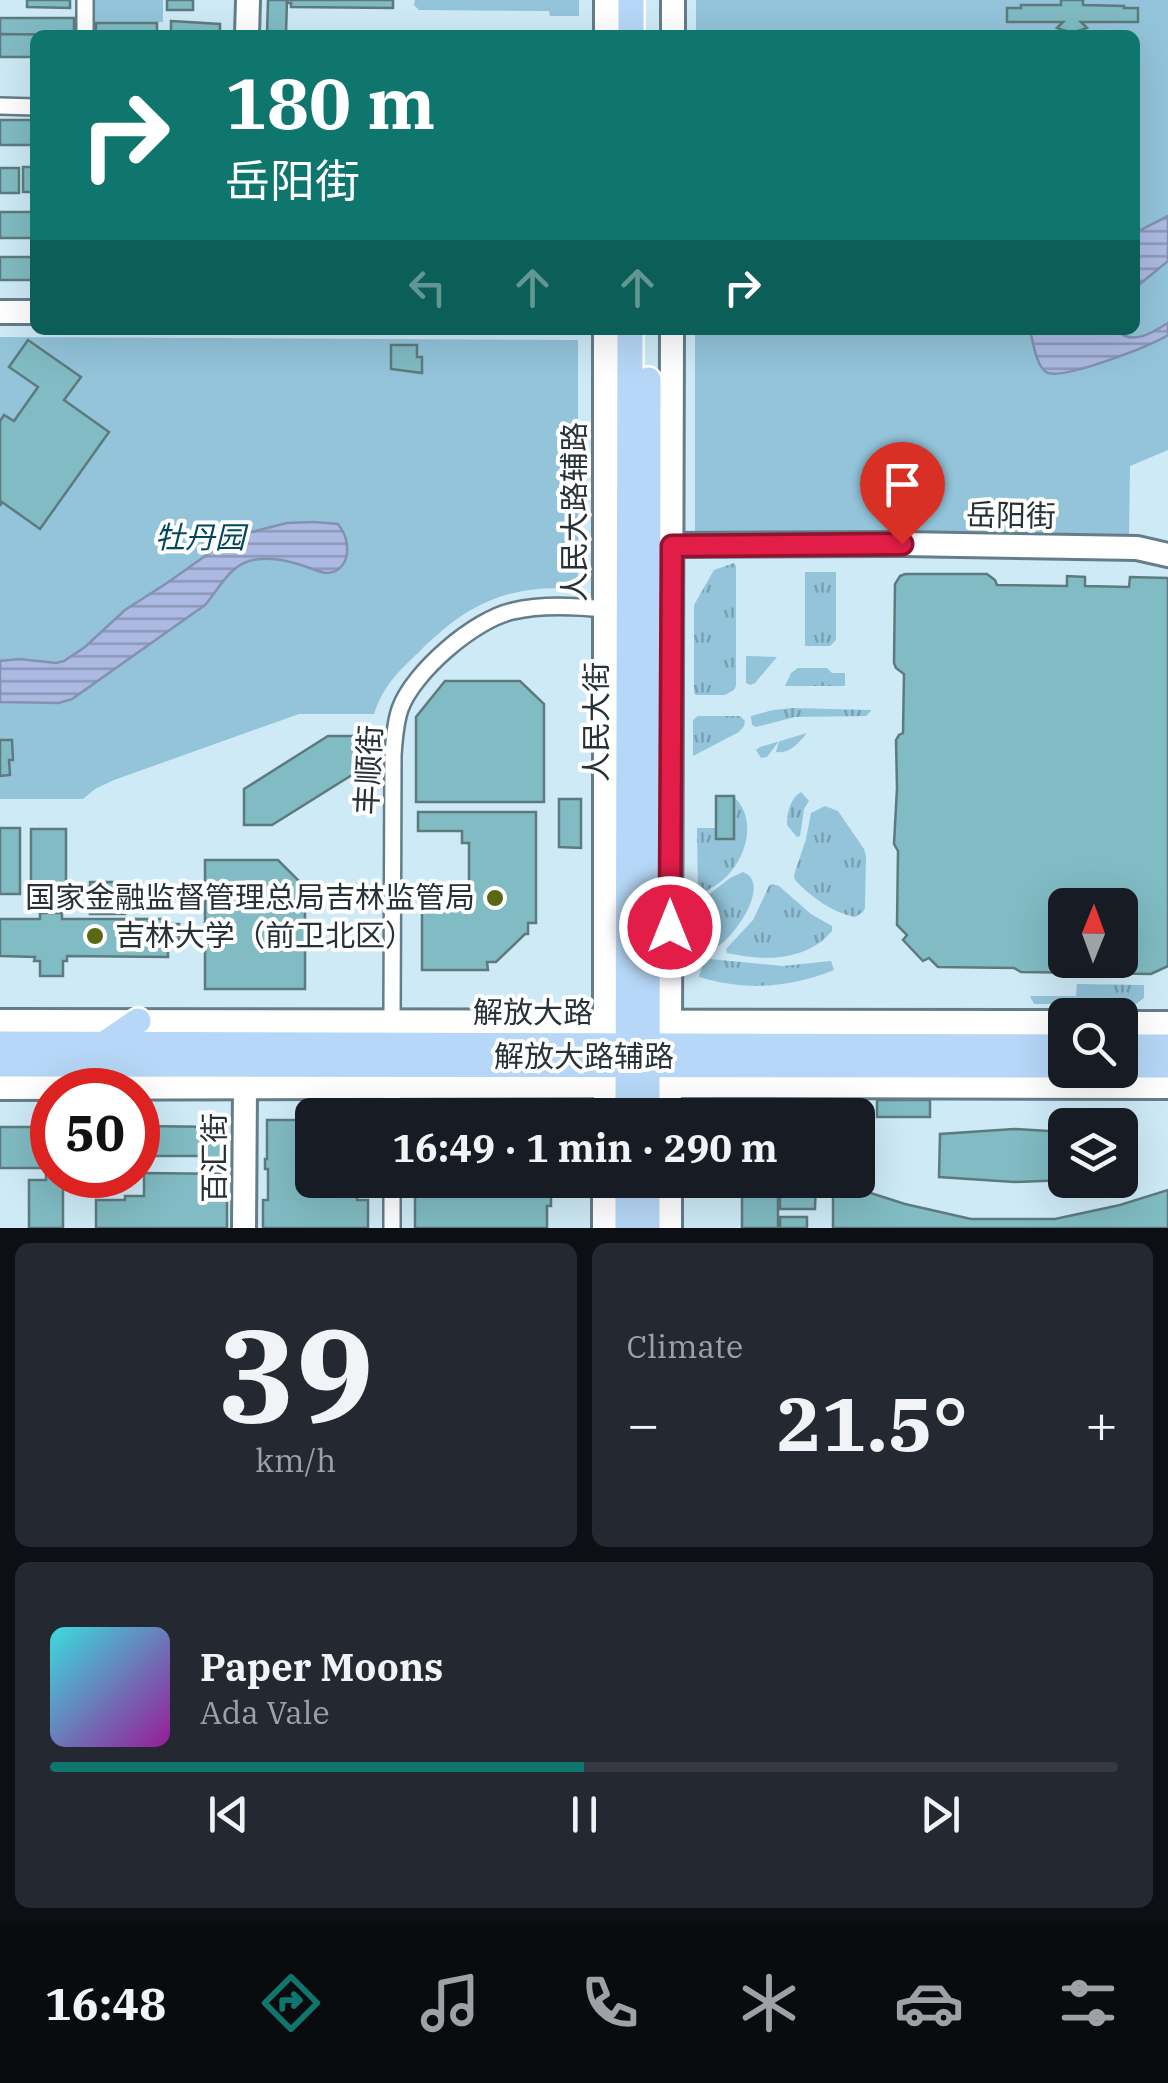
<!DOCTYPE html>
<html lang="en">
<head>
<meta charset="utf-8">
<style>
	body { margin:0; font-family:"IBM Plex Serif","Noto Sans SC",serif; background:#242831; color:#f1f3f6; height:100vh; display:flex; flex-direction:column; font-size:38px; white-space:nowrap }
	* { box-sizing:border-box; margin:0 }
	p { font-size:32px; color:#9ea1a6 }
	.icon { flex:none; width:55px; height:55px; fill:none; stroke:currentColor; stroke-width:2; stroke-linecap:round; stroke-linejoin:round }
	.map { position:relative; height:1228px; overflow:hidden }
	.drawer { display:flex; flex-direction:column; gap:15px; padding:15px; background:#0d0f14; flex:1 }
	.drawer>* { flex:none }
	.banner { position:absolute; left:30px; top:30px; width:1110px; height:305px; border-radius:15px; box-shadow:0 10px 40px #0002; background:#0f766e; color:#fff; overflow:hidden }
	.needle { width:65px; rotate:1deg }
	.controls { position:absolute; left:1048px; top:888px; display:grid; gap:20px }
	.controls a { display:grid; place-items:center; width:90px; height:90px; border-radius:15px; background:#171b24; box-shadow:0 10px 40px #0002; font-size:50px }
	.speed { position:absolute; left:30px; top:1068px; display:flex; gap:20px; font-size:50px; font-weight:700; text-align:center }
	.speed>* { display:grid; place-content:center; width:130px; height:130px; border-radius:50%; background:#171b24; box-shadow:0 10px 40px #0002; line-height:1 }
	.speed .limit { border:15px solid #d22; background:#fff; color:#111 }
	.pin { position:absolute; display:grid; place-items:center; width:85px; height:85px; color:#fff; margin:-102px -42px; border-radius:50% 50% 50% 0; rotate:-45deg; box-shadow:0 0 10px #0007 }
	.pin .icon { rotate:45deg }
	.me { position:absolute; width:110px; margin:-55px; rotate:0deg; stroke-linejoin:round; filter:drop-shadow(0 0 8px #0008) }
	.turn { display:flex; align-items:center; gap:35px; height:210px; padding:0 30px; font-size:45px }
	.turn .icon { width:130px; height:130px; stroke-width:2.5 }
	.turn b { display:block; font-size:70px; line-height:85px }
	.lanes { display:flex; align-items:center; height:95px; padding:0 30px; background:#0003; justify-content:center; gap:50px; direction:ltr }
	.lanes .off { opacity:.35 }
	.big { font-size:75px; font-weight:700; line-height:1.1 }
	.drawer .tile { flex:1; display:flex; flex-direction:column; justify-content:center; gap:15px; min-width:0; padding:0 35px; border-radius:15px; background:#242831 }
	.drawer .dial { align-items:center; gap:0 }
	.dial b { font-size:130px; line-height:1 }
	.song { display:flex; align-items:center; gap:30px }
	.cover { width:120px; height:120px; border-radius:15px; background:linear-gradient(135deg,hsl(180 70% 55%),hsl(300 70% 35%)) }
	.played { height:10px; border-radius:5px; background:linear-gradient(90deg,#0f766e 50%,#363941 50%) }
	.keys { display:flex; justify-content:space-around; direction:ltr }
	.heat { display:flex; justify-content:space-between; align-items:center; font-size:55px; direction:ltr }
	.drawer .tiles { flex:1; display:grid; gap:15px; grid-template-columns:1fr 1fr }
	.tile:last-child { grid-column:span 2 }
	.trip { position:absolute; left:295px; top:1098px; width:580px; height:100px; border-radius:15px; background:#171b24; box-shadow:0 10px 40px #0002; font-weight:700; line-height:100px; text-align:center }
	.tab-bar { display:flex; height:160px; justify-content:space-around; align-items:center; background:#090b0e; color:#9ea1a6 }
	.tab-bar .icon { width:70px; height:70px }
	.tab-bar .active { color:#0f766e }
	.tab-bar b { font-size:45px; color:#f1f3f6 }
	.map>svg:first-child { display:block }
	.grass { fill:url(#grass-tufts) }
	.green { fill:#93c4da }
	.water { fill:url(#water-rules); stroke:#8491af; stroke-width:2.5 }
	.building { fill:#81bbc3; stroke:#5d7b7e; stroke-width:2.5; fill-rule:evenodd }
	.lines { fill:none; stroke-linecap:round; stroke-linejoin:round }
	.street-casing { stroke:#647d89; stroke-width:20 }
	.secondary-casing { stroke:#647d89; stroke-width:28 }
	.primary-casing { stroke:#fff; stroke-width:30 }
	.street { stroke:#fff; stroke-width:15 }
	.secondary { stroke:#fff; stroke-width:22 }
	.primary { stroke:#b6d7f7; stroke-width:25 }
	.route-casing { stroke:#92132f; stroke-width:25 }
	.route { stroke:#e11d48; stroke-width:18 }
	.poi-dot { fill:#596811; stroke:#fff; stroke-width:4 }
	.labels { text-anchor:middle; stroke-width:8; stroke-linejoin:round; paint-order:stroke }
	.street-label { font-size:30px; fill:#273237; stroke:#fff }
	.park-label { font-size:30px; font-style:italic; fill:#00475e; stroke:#fff }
	.poi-label { font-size:30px; fill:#273237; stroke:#fff; text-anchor:end }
</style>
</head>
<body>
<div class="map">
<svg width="1168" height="1228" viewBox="0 0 1168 1228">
	<defs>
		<pattern id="grass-tufts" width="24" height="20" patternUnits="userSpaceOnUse" patternTransform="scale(2.5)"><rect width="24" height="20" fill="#93c4da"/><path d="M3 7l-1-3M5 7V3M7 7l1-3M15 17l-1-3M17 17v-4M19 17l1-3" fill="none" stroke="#78a0b2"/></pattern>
		<pattern id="water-rules" width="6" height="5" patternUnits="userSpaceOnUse" patternTransform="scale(2.5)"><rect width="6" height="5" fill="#acbae3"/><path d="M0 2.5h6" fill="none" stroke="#8c98b9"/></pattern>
	</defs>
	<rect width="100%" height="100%" fill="#ceeaf7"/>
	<g class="grass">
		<path d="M 734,563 L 736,566 L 736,686 L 734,690 L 725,695 L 696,695 L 694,693 L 694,605 L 714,570 Z"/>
		<path d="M 805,572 L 836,572 L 836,640 L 830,646 L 805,646 Z"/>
		<path d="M 746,656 L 777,657 L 755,683 L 750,685 L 746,683 Z"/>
		<path d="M 798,668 L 827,668 L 832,673 L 845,673 L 845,686 L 785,686 L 791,673 Z"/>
		<path d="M 793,708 L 871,710 L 871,711 L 866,716 L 795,717 L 756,727 L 752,725 L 751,716 L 773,710 Z"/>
		<path d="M 698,716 L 740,716 L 745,721 L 744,726 L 739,732 L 693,756 L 693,720 Z"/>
		<path d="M 807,733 C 798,743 791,754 776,752 L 779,741 L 767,757 L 761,758 L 756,750 L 760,747 Z"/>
		<path d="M 801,792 L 809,801 L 804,809 L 800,836 L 797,837 L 787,825 C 787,813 790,798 801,792 Z"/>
		<path d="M 735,798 C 765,828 735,886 698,893 L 697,828 L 715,828 L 716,840 L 734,840 Z"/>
		<path d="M 825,806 L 838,811 L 864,849 L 866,856 L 865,908 L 863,912 L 855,917 C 831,912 811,897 795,880 L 794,875 L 806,839 L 811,813 Z"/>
		<path d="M 743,872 C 775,884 727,950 706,952 C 703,953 700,951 698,951 L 698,903 L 730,878 Z"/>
		<path d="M 772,884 L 779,886 L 811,914 L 832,926 L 832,931 C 806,962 763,961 727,953 L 726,949 L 753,920 L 769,886 Z"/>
		<path d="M 710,959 L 783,966 L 831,961 L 834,970 C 789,988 745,991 699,977 L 703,963 Z"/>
		<path d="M 1077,984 L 1144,985 L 1144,998 L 1136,1004 L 1034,1004 L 1030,996 L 1076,996 Z"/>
	</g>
	<g class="green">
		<rect x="95" y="0" width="68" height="22"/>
		<path d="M 415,0 L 579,0 L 579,16 L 550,16 L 549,11 L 419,10 L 414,5 Z"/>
		<path d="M 696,0 L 1168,0 L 1168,450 L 1130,466 L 1129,535 L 695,533 L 695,330 L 1135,330 L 1135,35 L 696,35 Z"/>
		<path d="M 0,337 L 578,340 L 578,589 C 508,584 468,603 419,652 C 397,673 384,685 374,714 L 299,714 L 114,780 L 95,789 L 83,799 L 0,799 Z"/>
	</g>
	<g class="water">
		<path d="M 1168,216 L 1168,261 L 1135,288 L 1135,233 Z"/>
		<path d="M 1168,323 L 1168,335 C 1150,346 1066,379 1048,373 C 1036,368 1033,341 1030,330 L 1116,330 C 1132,346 1152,333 1168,323 Z"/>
		<path d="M 313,522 L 338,524 C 345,534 348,541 347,553 C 346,564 338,573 326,573 C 319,572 310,568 304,566 C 287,560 266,556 249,561 C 229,567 218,590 205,605 L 72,699 L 59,703 L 0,702 L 0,661 L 19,659 L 56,663 L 64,661 L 85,647 L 125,610 L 167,583 L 232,537 L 287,523 Z"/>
	</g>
	<g class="building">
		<path d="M 27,0 L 70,0 L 70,8 L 27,7 Z"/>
		<rect x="167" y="0" width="26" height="10"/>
		<path d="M 268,0 L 287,0 L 286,35 L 267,35 Z"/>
		<path d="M 287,0 L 393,0 L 393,8 L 291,7 L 291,3 L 287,3 Z"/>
		<path d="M 1061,0 L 1083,0 L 1083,5 L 1124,6 L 1124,8 L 1138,8 L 1138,22 L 1081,22 L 1087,28 L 1072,33 L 1057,28 L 1063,22 L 1007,22 L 1007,8 L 1021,8 L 1021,5 L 1061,5 Z"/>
		<path d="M 0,18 L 74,18 L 74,35 L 0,34 Z"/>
		<path d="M 171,21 L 220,24 L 220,35 L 171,35 Z"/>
		<rect x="96" y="23" width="61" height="12"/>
		<path d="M 0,34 L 74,35 L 35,35 L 35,57 L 0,57 Z"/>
		<rect x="0" y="120" width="35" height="25"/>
		<rect x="23" y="167" width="12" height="25"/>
		<rect x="0" y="168" width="19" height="25"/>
		<rect x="0" y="212" width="35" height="26"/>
		<rect x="0" y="257" width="35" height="23"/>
		<path d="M 28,340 L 81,377 L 64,400 L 109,432 L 40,529 L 2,502 L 0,506 L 0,421 L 4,415 L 14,421 L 38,387 L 9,367 Z"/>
		<path d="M 391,345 L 417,345 L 417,357 L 422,357 L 422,373 L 391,369 Z"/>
		<path d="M 905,574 L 987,574 L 995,580 L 997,585 L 1067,586 L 1067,576 L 1085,577 L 1085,586 L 1129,587 L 1130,577 L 1168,578 L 1168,966 L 1151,974 L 1021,972 L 1014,968 L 938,967 L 929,958 L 923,961 L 903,940 L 907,935 L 897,925 L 898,851 L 894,844 L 897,788 L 896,740 L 899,735 L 903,733 L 904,674 L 896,668 L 894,663 L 895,584 L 900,576 ZM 1065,905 L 1120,905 L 1120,960 L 1065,960 Z"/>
		<path d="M 445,681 L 520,681 L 544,704 L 544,802 L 416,802 L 416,717 Z"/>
		<path d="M 328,736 L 355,736 L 355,773 L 272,825 L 244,825 L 244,789 Z"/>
		<path d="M 0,740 L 12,740 L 13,760 L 9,760 L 10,775 L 0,776 Z"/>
		<rect x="716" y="796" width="18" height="43"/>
		<path d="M 559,799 L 581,799 L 581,848 L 559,847 Z"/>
		<path d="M 418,812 L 536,812 L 536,923 L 528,923 L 528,934 L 525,934 L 496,962 L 487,962 L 488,970 L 422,970 L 422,903 L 469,903 L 469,843 L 462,843 L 462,831 L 418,831 Z"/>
		<rect x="0" y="828" width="20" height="66"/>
		<rect x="31" y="829" width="35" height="69"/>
		<path d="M 205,860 L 278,860 L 305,887 L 305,989 L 205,989 Z"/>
		<path d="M 90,882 L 126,882 L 125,914 L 90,914 Z"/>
		<path d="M 40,913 L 62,913 L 62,919 L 168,919 L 168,924 L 179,924 L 179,942 L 168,942 L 168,957 L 67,956 L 67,961 L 63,961 L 63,976 L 40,976 L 40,961 L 34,961 L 35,957 L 0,956 L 0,919 L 40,919 Z"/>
		<rect x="877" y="1100" width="53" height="17"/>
		<path d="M 267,1120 L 312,1120 L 312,1180 L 357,1180 L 357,1200 L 368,1200 L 368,1228 L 263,1228 L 263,1200 L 268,1200 L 268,1169 L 265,1169 L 265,1159 L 267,1159 Z"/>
		<path d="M 138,1126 L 226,1127 L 226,1166 L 203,1166 L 204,1156 L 138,1156 Z"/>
		<path d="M 0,1127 L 51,1127 L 52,1175 L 63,1175 L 63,1228 L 29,1228 L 29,1180 L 46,1180 L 46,1168 L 0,1168 Z"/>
		<path d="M 1014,1129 L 1065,1132 L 1065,1180 L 1069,1180 L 1014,1182 L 939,1177 L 940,1134 Z"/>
		<path d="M 144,1173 L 227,1174 L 227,1228 L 96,1228 L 96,1200 L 125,1200 L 125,1196 L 144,1196 Z"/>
		<path d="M 415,1180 L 551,1180 L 551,1206 L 547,1206 L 547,1228 L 415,1228 Z"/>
		<rect x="742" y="1180" width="36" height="48"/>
		<path d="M 780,1180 L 816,1180 L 815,1209 L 780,1209 Z"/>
		<path d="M 833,1181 L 905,1204 L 971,1219 L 1055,1219 L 1120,1205 L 1168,1190 L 1168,1228 L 833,1228 Z"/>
		<rect x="780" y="1217" width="27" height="11"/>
	</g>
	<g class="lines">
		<g class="street-casing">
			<g id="street">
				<path d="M 85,35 L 85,0"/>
				<path d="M 0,106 L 35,107"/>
				<path d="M 392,1021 L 393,755 C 394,740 395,724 400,709 C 413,672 475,619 513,611 C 542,604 575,606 605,609"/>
				<path d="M 392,1115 L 392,1087"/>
				<path d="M 392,1228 L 392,1180"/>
			</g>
		</g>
		<g class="secondary-casing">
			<g id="secondary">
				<path d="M 247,35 L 248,0"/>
				<path d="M 606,35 L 606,0"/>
				<path d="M 673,35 L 673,0"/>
				<path d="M 0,312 L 35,312"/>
				<path d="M 672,545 L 903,544 L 1137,548 L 1168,555"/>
				<path d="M 0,1021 L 1065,1022"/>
				<path d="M 1120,1023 L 1168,1023"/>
				<path d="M 605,1036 L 605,330"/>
				<path d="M 670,1037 L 672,330"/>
				<path d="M 0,1088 L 727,1086 L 1168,1087"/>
				<path d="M 605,1115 L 605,1073"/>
				<path d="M 670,1115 L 670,1074"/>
				<path d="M 244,1228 L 245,1087"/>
				<path d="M 604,1228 L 604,1180"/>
				<path d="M 670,1228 L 670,1180"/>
			</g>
		</g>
		<g class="primary-casing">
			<g id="primary">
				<path d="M 631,35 L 631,0"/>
				<path d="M 0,1044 L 1065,1047"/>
				<path d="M 103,1045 L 138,1021"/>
				<path d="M 1120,1047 L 1168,1047"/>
				<path d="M 0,1064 L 1065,1065"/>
				<path d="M 1120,1065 L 1168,1065"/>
				<path d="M 628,1115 L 630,330"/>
				<path d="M 647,1115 L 648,380"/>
				<path d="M 628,1228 L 628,1180"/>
				<path d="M 647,1228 L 647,1180"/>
			</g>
		</g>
		<use href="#street" class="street"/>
		<use href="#secondary" class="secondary"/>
		<use href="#primary" class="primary"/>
	</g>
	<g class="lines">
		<g class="route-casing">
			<path id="route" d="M 670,927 L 672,546 L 902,544"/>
		</g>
		<use href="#route" class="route"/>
	</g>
	<g class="poi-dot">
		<circle cx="495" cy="898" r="10"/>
		<circle cx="95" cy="936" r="10"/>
	</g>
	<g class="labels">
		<g class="street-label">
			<text transform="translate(575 512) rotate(-90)" y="10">人民大路辅路</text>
			<text transform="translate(1011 516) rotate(1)" y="10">岳阳街</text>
			<text transform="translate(597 722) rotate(-90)" y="10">人民大街</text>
			<text transform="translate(369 770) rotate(-87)" y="10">丰顺街</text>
			<text x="533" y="1023">解放大路</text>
			<text x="584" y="1067">解放大路辅路</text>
			<text transform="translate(215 1158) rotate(-90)" y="10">百汇街</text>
		</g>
		<g class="park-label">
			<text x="200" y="548">牡丹园</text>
		</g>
		<g class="poi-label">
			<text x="475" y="908">国家金融监督管理总局吉林监管局</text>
			<text x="115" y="946" text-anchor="start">吉林大学（前卫北区）</text>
		</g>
	</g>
</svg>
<div class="controls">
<a><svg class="needle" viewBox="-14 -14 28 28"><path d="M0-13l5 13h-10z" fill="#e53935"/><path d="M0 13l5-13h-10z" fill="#9ea1a6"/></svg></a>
<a><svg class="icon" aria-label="search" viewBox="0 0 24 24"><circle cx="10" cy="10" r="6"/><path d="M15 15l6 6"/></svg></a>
<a><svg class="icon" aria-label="layers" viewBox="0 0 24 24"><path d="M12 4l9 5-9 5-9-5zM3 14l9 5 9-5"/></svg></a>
</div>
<div class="speed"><div class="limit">50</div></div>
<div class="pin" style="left:902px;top:544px;background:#d93025"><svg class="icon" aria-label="arrive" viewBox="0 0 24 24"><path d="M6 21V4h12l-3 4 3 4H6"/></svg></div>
<svg class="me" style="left:670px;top:927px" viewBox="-20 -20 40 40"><circle r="17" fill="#e11d48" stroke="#fff" stroke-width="3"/><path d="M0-11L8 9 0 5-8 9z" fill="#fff"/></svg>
<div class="trip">16:49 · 1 min · 290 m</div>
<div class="banner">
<div class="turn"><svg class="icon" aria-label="right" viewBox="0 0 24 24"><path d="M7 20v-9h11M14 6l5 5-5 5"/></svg><div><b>180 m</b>岳阳街</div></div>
<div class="lanes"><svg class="icon off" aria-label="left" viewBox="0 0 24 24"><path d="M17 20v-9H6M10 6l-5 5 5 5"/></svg><svg class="icon off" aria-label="ahead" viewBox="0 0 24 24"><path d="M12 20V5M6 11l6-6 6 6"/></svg><svg class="icon off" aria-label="ahead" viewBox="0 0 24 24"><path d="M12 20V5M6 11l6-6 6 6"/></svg><svg class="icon" aria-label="right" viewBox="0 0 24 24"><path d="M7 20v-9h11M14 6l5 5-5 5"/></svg></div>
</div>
</div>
<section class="drawer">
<div class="tiles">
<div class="tile dial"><b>39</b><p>km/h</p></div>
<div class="tile"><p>Climate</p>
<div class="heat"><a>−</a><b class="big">21.5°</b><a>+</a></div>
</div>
<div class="tile">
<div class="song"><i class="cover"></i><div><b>Paper Moons</b><p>Ada Vale</p></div></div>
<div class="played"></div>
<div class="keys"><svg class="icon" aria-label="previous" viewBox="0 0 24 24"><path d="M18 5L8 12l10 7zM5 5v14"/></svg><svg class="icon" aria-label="pause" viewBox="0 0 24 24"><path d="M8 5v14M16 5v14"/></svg><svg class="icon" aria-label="next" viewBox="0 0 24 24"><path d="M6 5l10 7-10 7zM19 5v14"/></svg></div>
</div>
</div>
</section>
<nav class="tab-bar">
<b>16:48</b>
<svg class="icon active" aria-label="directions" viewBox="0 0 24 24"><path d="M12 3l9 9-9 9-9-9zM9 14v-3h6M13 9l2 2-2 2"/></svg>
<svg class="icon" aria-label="music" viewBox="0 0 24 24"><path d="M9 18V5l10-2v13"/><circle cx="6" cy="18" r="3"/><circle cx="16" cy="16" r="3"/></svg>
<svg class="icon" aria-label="phone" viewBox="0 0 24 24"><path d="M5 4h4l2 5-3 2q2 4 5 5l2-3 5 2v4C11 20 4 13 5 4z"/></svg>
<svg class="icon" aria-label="climate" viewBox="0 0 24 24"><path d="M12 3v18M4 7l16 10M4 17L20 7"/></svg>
<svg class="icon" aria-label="car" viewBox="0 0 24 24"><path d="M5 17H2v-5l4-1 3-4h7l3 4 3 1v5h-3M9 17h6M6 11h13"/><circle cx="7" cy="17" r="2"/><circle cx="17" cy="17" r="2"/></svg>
<svg class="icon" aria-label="filters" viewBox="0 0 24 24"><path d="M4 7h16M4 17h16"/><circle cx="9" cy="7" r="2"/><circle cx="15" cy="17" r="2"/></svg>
</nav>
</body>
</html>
